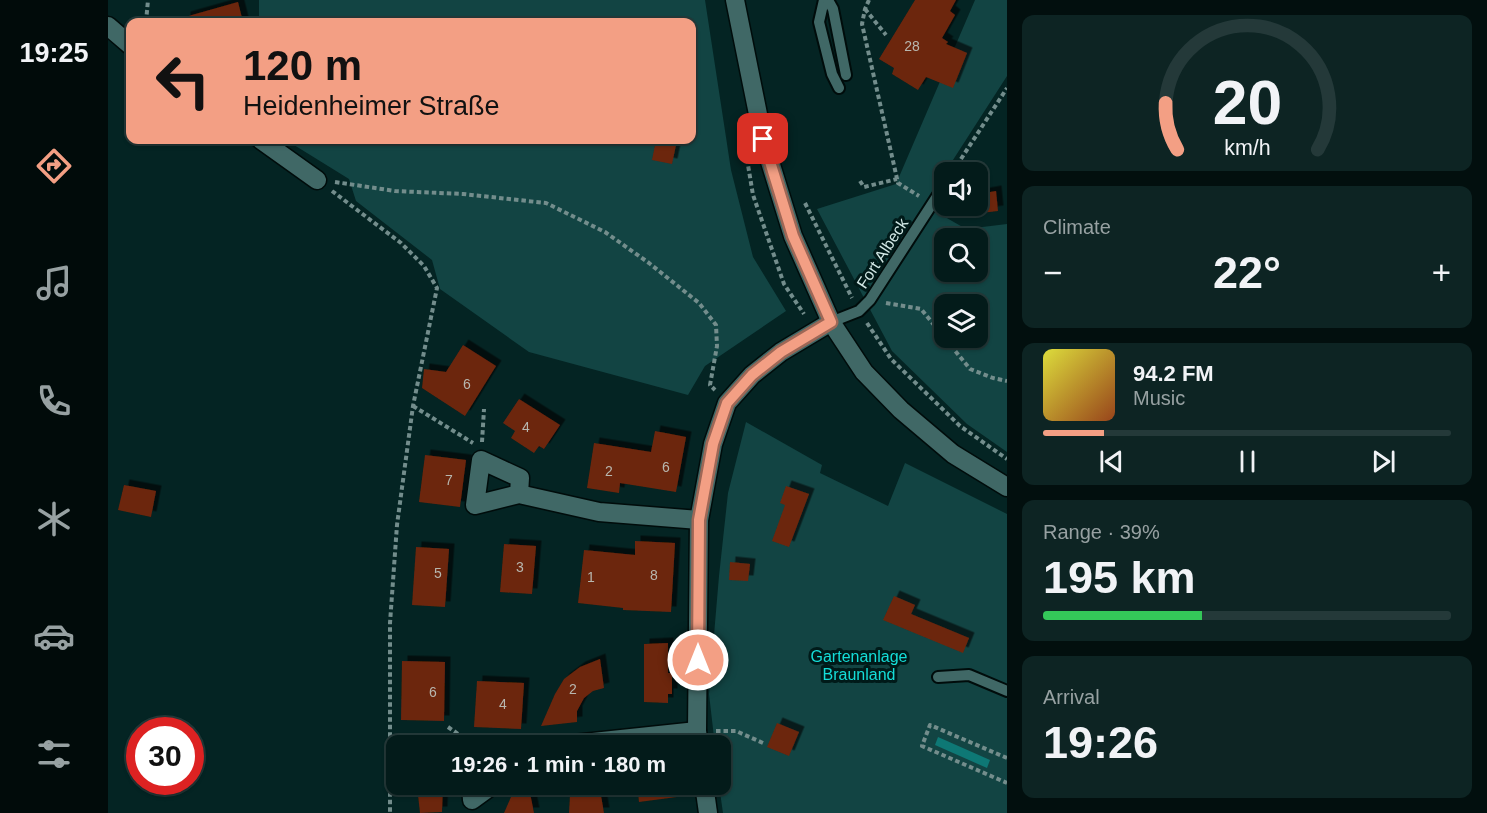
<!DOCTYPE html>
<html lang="en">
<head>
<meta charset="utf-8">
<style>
	body { margin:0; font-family:Arial,sans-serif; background:#0d2423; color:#f1f3f6; height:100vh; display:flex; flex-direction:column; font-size:22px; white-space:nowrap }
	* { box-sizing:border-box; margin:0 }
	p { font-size:20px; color:#97a1a2 }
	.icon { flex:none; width:33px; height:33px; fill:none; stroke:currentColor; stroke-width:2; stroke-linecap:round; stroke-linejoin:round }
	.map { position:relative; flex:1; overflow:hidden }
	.drawer { display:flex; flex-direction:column; gap:15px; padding:15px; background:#020f0e; width:480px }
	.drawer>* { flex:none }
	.hud { position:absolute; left:18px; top:18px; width:570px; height:126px; border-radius:12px; box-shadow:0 2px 4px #0004,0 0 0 2px #243939; background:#f39f84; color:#111; overflow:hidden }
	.tools { position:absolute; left:826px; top:162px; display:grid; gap:12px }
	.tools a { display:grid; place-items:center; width:54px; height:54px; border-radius:12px; background:#031b1a; box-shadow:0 2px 4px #0004,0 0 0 2px #243939; font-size:30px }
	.speed { position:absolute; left:18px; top:717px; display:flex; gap:12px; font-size:30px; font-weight:700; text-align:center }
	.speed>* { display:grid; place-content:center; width:78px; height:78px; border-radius:50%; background:#031b1a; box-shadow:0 2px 4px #0004,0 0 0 2px #243939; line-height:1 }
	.speed .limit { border:9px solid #d22; background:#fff; color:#111 }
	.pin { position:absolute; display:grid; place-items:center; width:51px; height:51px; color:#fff; margin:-26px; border-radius:12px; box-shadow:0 3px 9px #0006 }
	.me { position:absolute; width:66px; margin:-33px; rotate:0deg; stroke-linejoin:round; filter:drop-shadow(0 0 4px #0008) }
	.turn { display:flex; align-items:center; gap:21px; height:126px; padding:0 18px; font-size:27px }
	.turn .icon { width:78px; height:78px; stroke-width:2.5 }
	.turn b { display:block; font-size:42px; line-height:51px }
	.big { font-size:45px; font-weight:700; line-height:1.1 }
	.drawer .tile { flex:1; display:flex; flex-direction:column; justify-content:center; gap:9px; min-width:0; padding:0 21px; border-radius:12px; background:#0d2423 }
	.drawer .dial { align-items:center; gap:0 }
	.dial svg { height:156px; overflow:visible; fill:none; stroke:#243939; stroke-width:7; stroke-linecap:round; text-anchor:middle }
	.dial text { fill:#f1f3f6; stroke:none }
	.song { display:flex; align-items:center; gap:18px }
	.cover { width:72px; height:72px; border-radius:9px; background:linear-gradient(135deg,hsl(60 70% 55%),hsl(20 70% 35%)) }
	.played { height:6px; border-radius:3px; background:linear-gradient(90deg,#f39f84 15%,#243939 15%) }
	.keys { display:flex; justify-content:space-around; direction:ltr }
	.heat { display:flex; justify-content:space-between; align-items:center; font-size:33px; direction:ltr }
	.charge { height:9px; border-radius:4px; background:linear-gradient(90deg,#34c759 39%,#243939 0) }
	.trip { position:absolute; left:278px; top:735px; width:345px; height:60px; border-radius:12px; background:#031b1a; box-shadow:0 2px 4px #0004,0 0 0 2px #243939; font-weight:700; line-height:60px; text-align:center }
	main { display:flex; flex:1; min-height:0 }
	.tab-bar { display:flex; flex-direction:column; width:108px; justify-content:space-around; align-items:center; background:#010b0a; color:#97a1a2 }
	.tab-bar .icon { width:42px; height:42px }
	.tab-bar .current { color:#f39f84 }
	.tab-bar b { font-size:27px; color:#f1f3f6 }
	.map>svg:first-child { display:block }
	.green { fill:#124443; fill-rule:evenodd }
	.water { fill:#0e7875 }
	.building { fill:#6c250b; filter:url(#shadow) }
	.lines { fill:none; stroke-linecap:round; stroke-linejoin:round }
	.lane-casing { stroke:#000c0b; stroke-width:14 }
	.street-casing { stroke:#000c0b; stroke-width:21 }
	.secondary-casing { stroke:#000c0b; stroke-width:21 }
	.path { stroke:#738d8c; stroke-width:4; stroke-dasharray:4.5 3; stroke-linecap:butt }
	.lane { stroke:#406866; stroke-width:10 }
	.street { stroke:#406866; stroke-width:18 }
	.secondary { stroke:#406866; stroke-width:18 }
	.route-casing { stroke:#9e6756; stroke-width:15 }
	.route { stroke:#f39f84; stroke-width:10 }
	.labels { text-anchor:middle; stroke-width:6; stroke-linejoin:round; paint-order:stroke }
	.number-label { font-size:14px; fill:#b8b7af }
	.street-label { font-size:16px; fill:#d2e8e6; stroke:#001a19 }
	.park-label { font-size:16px; fill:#14ddd8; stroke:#001a19 }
</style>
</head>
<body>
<main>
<nav class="tab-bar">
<b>19:25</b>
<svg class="icon current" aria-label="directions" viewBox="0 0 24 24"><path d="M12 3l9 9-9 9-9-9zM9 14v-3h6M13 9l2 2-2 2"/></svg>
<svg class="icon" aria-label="music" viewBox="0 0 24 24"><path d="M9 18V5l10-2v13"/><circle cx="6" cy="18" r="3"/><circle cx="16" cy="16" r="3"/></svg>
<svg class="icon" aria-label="phone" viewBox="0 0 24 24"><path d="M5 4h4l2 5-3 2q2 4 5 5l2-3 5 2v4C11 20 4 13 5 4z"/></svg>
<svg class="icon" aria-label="climate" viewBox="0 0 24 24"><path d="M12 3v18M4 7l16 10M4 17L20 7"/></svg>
<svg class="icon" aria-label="car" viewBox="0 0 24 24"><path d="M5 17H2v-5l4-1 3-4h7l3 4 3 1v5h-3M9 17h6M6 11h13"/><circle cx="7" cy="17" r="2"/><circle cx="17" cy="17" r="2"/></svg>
<svg class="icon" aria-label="filters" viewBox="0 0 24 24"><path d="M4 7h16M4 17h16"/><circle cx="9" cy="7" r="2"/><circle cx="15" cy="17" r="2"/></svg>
</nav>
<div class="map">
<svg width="899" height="813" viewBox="0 0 899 813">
	<defs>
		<filter id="shadow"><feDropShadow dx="5.5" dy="-5.5" stdDeviation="0" flood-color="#0009"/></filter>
	</defs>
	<rect width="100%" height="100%" fill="#042423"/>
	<g class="green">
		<path d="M 151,0 L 597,0 L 623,170 L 645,257 L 678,311 L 597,366 L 580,395 L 421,352 L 332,289 L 324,260 L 248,201 L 241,179 L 178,140 L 584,140 L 584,22 L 151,22 Z"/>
		<path d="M 867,0 L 899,0 L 899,76 L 816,205 L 858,229 L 899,224 L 899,452 L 859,424 L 784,351 L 709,209 L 788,184 ZM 837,238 L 870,238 L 870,272 L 837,272 ZM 837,304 L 870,304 L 870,338 L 837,338 Z"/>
		<path d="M 638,422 L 714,465 L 712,473 L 780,506 L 797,463 L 899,514 L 899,813 L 615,813 L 611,785 L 612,746 L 607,746 L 601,694 L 611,576 L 620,493 Z"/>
	</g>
	<path class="water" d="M 830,737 L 882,760 L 879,768 L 827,745 Z"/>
	<g class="building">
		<path d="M 807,0 L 848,0 L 842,11 L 847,15 L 834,38 L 840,42 L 838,44 L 859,53 L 845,88 L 818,77 L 810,90 L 784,74 L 786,68 L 771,59 Z"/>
		<path d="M 130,2 L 135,22 L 77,22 L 77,17 Z"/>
		<path d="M 548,140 L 569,140 L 564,164 L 544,160 Z"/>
		<path d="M 888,191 L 890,211 L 873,213 L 871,194 Z"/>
		<path d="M 355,345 L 388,366 L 357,416 L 314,388 L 316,369 L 338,372 Z"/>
		<path d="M 411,399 L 452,425 L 436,449 L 431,446 L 426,453 L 403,438 L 407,431 L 395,423 Z"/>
		<path d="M 547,431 L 578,437 L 568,492 L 512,483 L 511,493 L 479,488 L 486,443 L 543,452 Z"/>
		<path d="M 317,455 L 358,460 L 352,507 L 311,502 Z"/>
		<path d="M 16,485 L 48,491 L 43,517 L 10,510 Z"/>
		<path d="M 678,486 L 701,494 L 681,547 L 664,541 L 677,505 L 672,503 Z"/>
		<path d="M 527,541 L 567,543 L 563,612 L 515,610 L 515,608 L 470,603 L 476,550 L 527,555 Z"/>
		<path d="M 396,544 L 428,546 L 424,594 L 392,592 Z"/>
		<path d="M 308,547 L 341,549 L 337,607 L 304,605 Z"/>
		<path d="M 622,562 L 642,564 L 640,581 L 621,580 Z"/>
		<path d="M 786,596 L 807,605 L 803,614 L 861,638 L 855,653 L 775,620 Z"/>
		<path d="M 560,643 L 560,673 L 564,673 L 564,694 L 560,694 L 560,703 L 536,702 L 536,644 Z"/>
		<path d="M 492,659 L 496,688 L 485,691 L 476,698 L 469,711 L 469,722 L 433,726 L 447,694 L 456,679 L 472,667 Z"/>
		<path d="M 294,661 L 337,662 L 336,721 L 293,720 Z"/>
		<path d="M 369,681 L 416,683 L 413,729 L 366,727 Z"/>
		<path d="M 669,723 L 691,732 L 681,756 L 659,747 Z"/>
		<path d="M 314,784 L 335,784 L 334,812 L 312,813 L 310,795 L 315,794 Z"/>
		<path d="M 529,784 L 583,784 L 584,795 L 531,802 Z"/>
		<path d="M 492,790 L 496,813 L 461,813 L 462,795 Z"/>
		<path d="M 422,793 L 426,813 L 396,813 L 403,797 Z"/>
	</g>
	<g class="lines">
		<g class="lane-casing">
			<g id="lane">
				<path d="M 716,0 L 711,22 L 724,74 L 731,88"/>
				<path d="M 720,0 L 725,9 L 738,75"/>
				<path d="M 845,172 L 846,170"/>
				<path d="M 723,322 L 751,311 L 762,300 L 837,184"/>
				<path d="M 830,677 L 861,675 L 899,691"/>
			</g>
		</g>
		<g class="street-casing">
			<g id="street">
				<path d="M 0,26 L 22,45"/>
				<path d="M 153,140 L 209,180"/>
				<path d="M 411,494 L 412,478 L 373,460 L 367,505 L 411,494 L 491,512 L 591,520"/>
				<path d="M 447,746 L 589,731"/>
				<path d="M 591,746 L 589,731 L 591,520 L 605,444 L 619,403 L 644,375 L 673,352 L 723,322"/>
				<path d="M 363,784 L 364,800 L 386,784"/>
				<path d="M 596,784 L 600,813"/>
			</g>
		</g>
		<g class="secondary-casing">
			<path id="secondary" d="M 627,0 L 655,139 L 685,236 L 723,322 L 756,372 L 793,410 L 845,454 L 899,487"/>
		</g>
		<g class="path">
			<path d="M 761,0 L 757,9 L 754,24 L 790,183 L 811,196"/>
			<path d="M 757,9 L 778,35"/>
			<path d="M 38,22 L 40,0"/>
			<path d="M 639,159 L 645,195 L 676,284 L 696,314"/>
			<path d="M 853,159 L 899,88"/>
			<path d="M 752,181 L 756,187 L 789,179"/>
			<path d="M 227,182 L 287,191 L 355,194 L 438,203 L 497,232 L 541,263 L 591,303 L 608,325 L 609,346 L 602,385 L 607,390"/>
			<path d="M 224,191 L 293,243 L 316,266 L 329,288 L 305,406 L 289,525 L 282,623 L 282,813"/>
			<path d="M 697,203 L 744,298"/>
			<path d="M 778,303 L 813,309 L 862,369 L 885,378 L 899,381"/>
			<path d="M 759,323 L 783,359 L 852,426 L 899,459"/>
			<path d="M 305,406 L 365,443"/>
			<path d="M 374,442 L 376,409"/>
			<path d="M 340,727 L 353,736 L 359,746"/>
			<path d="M 608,731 L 628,731 L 655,743"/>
			<path d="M 899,758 L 822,725 L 814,746 L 899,783"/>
		</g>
		<use href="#lane" class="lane"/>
		<use href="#street" class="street"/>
		<use href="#secondary" class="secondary"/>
	</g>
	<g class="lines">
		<g class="route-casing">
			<path id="route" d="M 590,660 L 591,520 L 605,444 L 619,403 L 644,375 L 673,352 L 723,322 L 685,236 L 655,139"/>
		</g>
		<use href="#route" class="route"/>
	</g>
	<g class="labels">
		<g class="number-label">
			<text x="804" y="51">28</text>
			<text x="359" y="389">6</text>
			<text x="418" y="432">4</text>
			<text x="558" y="472">6</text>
			<text x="501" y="476">2</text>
			<text x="341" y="485">7</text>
			<text x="412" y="572">3</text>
			<text x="330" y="578">5</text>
			<text x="546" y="580">8</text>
			<text x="483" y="582">1</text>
			<text x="465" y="694">2</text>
			<text x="325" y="697">6</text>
			<text x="395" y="709">4</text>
		</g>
		<g class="street-label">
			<text transform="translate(774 253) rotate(-57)" y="6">Fort Albeck</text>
		</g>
		<g class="park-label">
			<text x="751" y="662">Gartenanlage<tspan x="751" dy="18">Braunland</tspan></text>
		</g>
	</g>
</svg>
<div class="tools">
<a><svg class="icon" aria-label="sound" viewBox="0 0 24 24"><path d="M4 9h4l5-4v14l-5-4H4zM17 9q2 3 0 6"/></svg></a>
<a><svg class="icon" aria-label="search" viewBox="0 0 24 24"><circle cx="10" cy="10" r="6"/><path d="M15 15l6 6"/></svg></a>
<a><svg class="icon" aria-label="layers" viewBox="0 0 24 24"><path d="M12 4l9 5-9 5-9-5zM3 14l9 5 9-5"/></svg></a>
</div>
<div class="speed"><div class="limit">30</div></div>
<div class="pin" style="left:655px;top:139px;background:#d93025"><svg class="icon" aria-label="arrive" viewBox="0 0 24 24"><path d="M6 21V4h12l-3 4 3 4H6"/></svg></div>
<svg class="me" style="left:590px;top:660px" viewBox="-20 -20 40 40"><circle r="17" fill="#f39f84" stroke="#fff" stroke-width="3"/><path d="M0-11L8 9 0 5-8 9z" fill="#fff"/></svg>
<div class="trip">19:26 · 1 min · 180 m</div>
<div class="hud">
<div class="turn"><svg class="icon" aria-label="left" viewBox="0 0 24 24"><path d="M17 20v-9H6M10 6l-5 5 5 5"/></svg><div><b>120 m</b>Heidenheimer Straße</div></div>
</div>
</div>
<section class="drawer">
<div class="tile dial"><svg viewBox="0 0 100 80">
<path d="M14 69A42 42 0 1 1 86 69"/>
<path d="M14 69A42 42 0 0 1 8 45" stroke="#f39f84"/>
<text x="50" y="56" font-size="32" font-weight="700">20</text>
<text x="50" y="72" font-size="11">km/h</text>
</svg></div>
<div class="tile"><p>Climate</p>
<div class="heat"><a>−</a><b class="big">22°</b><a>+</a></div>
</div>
<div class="tile">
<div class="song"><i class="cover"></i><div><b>94.2 FM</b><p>Music</p></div></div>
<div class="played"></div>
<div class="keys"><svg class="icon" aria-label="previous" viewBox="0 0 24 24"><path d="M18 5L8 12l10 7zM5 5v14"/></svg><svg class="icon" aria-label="pause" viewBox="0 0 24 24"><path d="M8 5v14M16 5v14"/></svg><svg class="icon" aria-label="next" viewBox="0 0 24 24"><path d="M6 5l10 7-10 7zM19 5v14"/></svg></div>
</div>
<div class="tile"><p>Range · 39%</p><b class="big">195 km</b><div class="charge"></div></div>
<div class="tile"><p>Arrival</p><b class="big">19:26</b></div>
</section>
</main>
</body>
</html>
